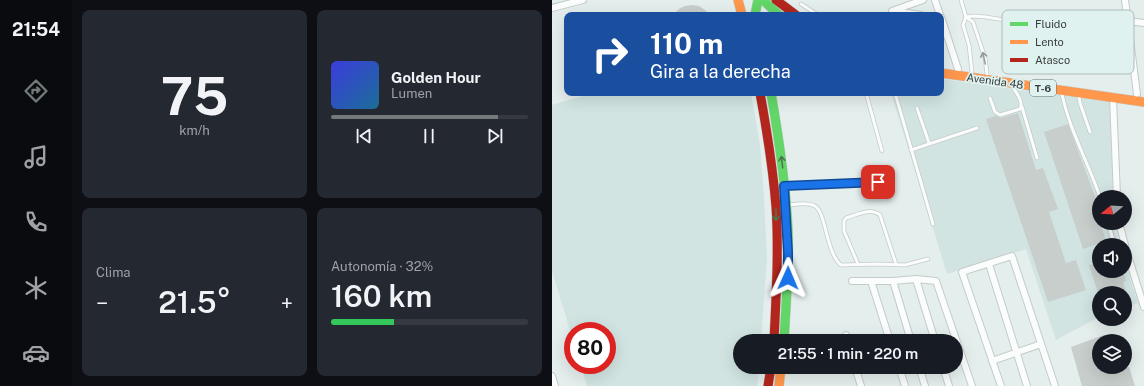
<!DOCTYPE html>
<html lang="es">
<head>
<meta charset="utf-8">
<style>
	body { margin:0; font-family:"Public Sans",sans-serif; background:#242831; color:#f1f3f6; height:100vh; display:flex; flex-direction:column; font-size:15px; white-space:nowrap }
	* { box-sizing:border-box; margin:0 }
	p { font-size:13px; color:#9ea1a6 }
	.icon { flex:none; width:22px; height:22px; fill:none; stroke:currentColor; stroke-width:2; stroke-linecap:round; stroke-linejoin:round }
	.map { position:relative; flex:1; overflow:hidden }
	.side { display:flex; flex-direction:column; gap:10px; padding:10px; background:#0d0f14; width:480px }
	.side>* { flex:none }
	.banner { position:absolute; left:12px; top:12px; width:380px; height:84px; border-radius:8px; box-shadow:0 4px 16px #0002; background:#1a4fa0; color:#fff; overflow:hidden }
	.needle { width:26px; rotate:252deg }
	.buttons { position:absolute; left:540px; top:190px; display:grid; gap:8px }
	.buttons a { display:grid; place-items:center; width:40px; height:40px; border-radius:50%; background:#171b24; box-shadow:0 4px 16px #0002; font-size:20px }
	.speed { position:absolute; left:12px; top:322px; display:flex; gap:8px; font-size:20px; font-weight:700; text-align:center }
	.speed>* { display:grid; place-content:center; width:52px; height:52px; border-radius:50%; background:#171b24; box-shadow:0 4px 16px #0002; line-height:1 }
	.speed .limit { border:6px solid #d22; background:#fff; color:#111 }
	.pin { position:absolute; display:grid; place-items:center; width:34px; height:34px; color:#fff; margin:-17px; border-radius:8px; box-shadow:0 2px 6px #0006 }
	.me { position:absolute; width:44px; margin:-22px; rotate:1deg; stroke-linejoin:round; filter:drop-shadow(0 0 3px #0008) }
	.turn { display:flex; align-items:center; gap:14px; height:84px; padding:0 20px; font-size:18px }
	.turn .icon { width:52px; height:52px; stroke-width:2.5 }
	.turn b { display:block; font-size:28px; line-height:34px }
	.big { font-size:30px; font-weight:600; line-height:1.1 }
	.side .widget { flex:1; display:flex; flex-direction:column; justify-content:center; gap:6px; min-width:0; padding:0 14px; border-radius:8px; background:#242831 }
	.side .dial { align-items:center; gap:0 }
	.dial b { font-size:52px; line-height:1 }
	.song { display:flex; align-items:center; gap:12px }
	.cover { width:48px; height:48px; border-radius:6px; background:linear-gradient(135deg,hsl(240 70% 55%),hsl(200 70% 35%)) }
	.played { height:4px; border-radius:2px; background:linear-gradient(90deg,#737b7a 85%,#363941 85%) }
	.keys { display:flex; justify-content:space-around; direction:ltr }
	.heat { display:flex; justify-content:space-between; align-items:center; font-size:22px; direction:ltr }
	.charge { height:6px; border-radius:3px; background:linear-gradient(90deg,#34c759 32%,#363941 0) }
	.side .tiles { flex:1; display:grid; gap:10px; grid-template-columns:repeat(2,1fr) }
	.trip { position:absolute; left:181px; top:334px; width:230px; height:40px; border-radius:20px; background:#171b24; box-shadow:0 4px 16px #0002; font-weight:600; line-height:40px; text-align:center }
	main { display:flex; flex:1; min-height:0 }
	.tab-bar { display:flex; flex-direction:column; width:72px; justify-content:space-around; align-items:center; background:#090b0e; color:#9ea1a6 }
	.tab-bar .icon { width:28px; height:28px }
	.tab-bar .on { color:#737b7a }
	.tab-bar b { font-size:18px; color:#f1f3f6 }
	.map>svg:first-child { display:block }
	.built { fill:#d1e4e1 }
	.building { fill:#c7cecc }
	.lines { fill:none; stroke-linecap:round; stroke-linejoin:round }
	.lane-casing { stroke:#c4cbca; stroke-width:4.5 }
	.street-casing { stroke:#c4cbca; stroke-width:8 }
	.fast-casing { stroke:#c4cbca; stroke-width:10 }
	.slow-casing { stroke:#c4cbca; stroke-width:10 }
	.jam-casing { stroke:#c4cbca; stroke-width:10 }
	.lane { stroke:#fbfcfc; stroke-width:3 }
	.street { stroke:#fbfcfc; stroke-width:6 }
	.fast { stroke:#63d668; stroke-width:9 }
	.slow { stroke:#ff974d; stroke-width:9 }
	.jam { stroke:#b3261e; stroke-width:9 }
	.oneway { stroke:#989c9c }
	.oneway2 { stroke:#487a4e }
	.route-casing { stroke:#114b97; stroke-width:10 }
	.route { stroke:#1a73e8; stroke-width:7 }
	.labels { text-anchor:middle; stroke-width:3.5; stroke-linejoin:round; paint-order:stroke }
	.shield { fill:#e0f2f0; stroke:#697372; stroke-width:1 }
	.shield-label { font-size:10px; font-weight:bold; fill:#363d3c }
	.street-label { font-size:11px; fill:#363d3c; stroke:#e0f2f0 }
	.key { fill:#e0f2f0; stroke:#adbcba; stroke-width:1 }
	.key-label { font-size:11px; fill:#363d3c }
</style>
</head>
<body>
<main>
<nav class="tab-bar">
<b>21:54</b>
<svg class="icon on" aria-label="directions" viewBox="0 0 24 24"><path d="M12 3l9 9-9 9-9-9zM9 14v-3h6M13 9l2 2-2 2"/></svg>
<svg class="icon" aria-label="music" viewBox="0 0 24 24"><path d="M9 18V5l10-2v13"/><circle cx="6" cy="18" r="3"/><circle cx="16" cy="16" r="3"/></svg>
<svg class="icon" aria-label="phone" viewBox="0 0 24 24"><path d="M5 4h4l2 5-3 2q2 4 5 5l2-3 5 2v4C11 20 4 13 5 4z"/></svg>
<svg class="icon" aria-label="climate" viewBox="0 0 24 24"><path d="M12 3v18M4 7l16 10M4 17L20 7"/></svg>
<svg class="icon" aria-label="car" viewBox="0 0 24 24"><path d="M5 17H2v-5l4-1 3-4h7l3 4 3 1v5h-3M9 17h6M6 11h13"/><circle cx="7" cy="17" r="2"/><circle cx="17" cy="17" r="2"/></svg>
</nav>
<section class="side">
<div class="tiles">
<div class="widget dial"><b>75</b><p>km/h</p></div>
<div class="widget">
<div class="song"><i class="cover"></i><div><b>Golden Hour</b><p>Lumen</p></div></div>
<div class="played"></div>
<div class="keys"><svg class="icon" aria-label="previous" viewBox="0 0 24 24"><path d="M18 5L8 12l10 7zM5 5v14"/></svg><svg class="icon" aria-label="pause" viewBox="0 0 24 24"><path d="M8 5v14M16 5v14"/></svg><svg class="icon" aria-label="next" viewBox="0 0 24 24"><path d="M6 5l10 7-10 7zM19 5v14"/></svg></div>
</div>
<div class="widget"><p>Clima</p>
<div class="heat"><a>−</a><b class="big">21.5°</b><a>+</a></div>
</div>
<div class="widget"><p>Autonomía · 32%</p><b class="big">160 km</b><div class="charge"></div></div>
</div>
</section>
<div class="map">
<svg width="592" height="386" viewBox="0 0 592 386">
	<rect width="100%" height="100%" fill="#e4eeec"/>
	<g class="built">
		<path d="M 389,79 L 558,102 L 561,197 L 547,197 L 547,223 L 562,223 L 562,229 L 568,245 L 547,245 L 547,271 L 573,271 L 573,262 L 586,303 L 573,308 L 573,293 L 547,293 L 547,317 L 504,340 L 474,249 L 395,274 L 339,93 L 389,93 Z"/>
		<path d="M 41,93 L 199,93 L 208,145 L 212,198 L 215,258 L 209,341 L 188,341 L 188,367 L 208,367 L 205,386 L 35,386 L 29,365 L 55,365 L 55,331 L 21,331 L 21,340 L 0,271 L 0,105 Z"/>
	</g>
	<g class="building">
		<path d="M 140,5 L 147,6 L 153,10 L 158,15 L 121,15 L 127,9 L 133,6 Z"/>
		<path d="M 466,113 L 484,170 L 491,168 L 506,209 L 497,212 L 514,263 L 524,260 L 534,290 L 496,302 L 434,119 L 444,116 L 449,118 Z"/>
		<path d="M 516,124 L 545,202 L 542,203 L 547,223 L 548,223 L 554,241 L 531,249 L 492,132 Z"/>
		<path d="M 547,262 L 547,271 L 571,271 L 574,281 L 571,282 L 574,293 L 546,293 L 537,265 Z"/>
		<path d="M 552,335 L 554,340 L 566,336 L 568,341 L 547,341 L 547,367 L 577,367 L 583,386 L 530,386 L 519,347 Z"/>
	</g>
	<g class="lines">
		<g class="lane-casing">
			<g id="lane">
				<path d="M 409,0 L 414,17 L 411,25 L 417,45 L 420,72"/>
				<path d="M 249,4 L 266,15"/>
				<path d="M 414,17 L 421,16 L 434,17 L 477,24 L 501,26 L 516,25 L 541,16 L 547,17 L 552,23"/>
				<path d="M 414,17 L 421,22 L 433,58 L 435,74"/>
				<path d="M 314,93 L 330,151"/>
				<path d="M 343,93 L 381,224"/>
				<path d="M 510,94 C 517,129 536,162 548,197"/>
				<path d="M 527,96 L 528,103 L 538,132"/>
				<path d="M 438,98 L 443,112 L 448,115 L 468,109 C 472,101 464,93 460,86"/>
				<path d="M 470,107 L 485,158"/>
				<path d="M 365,108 L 377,143"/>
				<path d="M 359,150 L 425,128"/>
				<path d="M 236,185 L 326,182"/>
				<path d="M 238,205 C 245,204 256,202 263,206 C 274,212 274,253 289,265 L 325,264 L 353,265 L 376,259"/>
				<path d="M 556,223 L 562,243"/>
				<path d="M 306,264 L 292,231 L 292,221 L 294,218 C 305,215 318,207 328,215 L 344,264"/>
			</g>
		</g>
		<g class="street-casing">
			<g id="street">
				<path d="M 383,0 L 388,15"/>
				<path d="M 573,0 L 585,94"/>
				<path d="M 0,8 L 31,0"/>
				<path d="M 369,15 L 340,11 L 371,0"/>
				<path d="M 389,17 L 406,69"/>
				<path d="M 576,21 L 592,23"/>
				<path d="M 561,98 L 565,197"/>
				<path d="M 567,223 L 573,245"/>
				<path d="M 573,246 L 592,307"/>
				<path d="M 437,264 L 475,386"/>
				<path d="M 364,279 L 383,341"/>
				<path d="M 300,281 L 341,281 L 364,279 L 384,281 L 420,386"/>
				<path d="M 319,281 L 338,341"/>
				<path d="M 341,281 L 359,341"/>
				<path d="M 294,335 L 296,341"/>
				<path d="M 440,361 L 489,344"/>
				<path d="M 303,367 L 309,386"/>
				<path d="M 347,367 L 353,386"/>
				<path d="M 367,367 L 373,386"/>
				<path d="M 391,367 L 397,386"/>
				<path d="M 0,376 L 3,386"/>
				<path d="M 449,386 L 410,272 L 460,256 L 503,386"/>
			</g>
		</g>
		<g class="fast-casing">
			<g id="fast">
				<path d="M 211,0 L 227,15"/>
				<path d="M 203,15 L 206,0"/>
				<path d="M 219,93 C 227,139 234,185 236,232 C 237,268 234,305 232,341"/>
			</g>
		</g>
		<g class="slow-casing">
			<g id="slow">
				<path d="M 186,0 L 190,15"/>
				<path d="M 389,73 L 592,102"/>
				<path d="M 227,386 L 229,367"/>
			</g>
		</g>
		<g class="jam-casing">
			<g id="jam">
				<path d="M 224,0 L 244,15"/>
				<path d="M 208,93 C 215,131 221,169 224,207 C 227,252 224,297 222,341"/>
				<path d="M 216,386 L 219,367"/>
			</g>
		</g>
		<use href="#lane" class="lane"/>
		<use href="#street" class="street"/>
		<use href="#fast" class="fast"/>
		<use href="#slow" class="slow"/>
		<use href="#jam" class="jam"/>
	</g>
	<defs><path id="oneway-shaft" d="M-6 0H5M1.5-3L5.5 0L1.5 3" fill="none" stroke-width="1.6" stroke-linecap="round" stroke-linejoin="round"/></defs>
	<use class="oneway" href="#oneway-shaft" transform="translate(432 58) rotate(-102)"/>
	<g class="oneway2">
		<use href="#oneway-shaft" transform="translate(230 162) rotate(-97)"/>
		<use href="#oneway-shaft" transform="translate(224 215) rotate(89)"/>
	</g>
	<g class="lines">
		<g class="route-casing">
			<path id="route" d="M 236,278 L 236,252 L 232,186 L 326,182"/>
		</g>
		<use href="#route" class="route"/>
	</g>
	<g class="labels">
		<rect class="shield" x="478" y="80" width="26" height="16" rx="3"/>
		<g class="shield-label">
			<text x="491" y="92">T-6</text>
		</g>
		<g class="street-label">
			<text transform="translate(443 81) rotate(8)" y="4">Avenida 48</text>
		</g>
	</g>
	<rect x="450" y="10" width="132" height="64" rx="6" class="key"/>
	<rect x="458" y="22" width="18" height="4" fill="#63d668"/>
	<rect x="458" y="40" width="18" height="4" fill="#ff974d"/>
	<rect x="458" y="58" width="18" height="4" fill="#b3261e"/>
	<g class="key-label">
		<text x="483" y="28">Fluido</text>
		<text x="483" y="46">Lento</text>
		<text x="483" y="64">Atasco</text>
	</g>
</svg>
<div class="buttons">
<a><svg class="needle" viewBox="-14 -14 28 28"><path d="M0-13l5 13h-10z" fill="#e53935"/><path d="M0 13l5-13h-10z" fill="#9ea1a6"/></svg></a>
<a><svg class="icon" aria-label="sound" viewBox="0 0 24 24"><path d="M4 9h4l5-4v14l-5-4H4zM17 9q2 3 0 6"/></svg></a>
<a><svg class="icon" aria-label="search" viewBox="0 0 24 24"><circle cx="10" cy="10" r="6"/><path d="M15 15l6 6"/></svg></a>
<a><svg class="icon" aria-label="layers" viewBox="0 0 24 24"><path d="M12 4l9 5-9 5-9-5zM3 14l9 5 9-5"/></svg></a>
</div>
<div class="speed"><div class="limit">80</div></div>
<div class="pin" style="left:326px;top:182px;background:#d93025"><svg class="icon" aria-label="arrive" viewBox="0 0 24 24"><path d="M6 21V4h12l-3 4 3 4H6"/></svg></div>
<svg class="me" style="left:236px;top:278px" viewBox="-20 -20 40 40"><path d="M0-17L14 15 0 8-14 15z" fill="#1a73e8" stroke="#fff" stroke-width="4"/></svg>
<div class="trip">21:55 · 1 min · 220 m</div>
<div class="banner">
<div class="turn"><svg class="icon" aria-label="right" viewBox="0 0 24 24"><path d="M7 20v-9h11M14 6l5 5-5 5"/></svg><div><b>110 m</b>Gira a la derecha</div></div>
</div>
</div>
</main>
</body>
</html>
